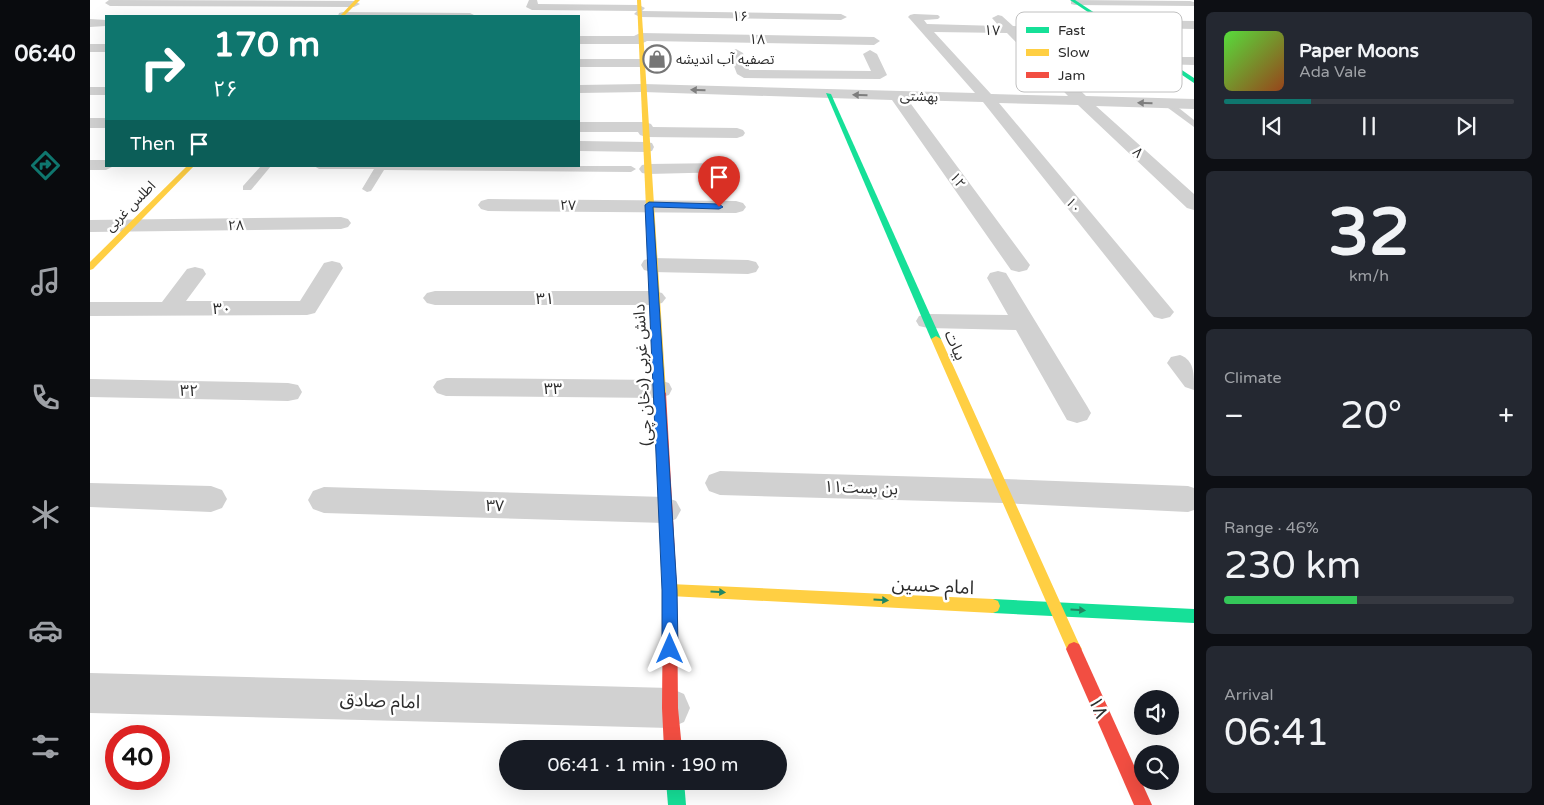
<!DOCTYPE html>
<html lang="en">
<head>
<meta charset="utf-8">
<style>
	body { margin:0; font-family:"Varela Round","Noto Sans Arabic",sans-serif; background:#242831; color:#f1f3f6; height:100vh; display:flex; flex-direction:column; font-size:19px; white-space:nowrap }
	* { box-sizing:border-box; margin:0 }
	p { font-size:16px; color:#9ea1a6 }
	.icon { flex:none; width:28px; height:28px; fill:none; stroke:currentColor; stroke-width:2; stroke-linecap:round; stroke-linejoin:round }
	.map { position:relative; flex:1; overflow:hidden }
	.details { display:flex; flex-direction:column; gap:12px; padding:12px; background:#0d0f14; width:350px }
	.details>* { flex:none }
	.guide { position:absolute; left:15px; top:15px; width:475px; height:152px; border-radius:0px; box-shadow:0 5px 20px #0002; background:#0f766e; color:#fff; overflow:hidden }
	.controls { position:absolute; left:1044px; top:690px; display:grid; gap:10px }
	.controls a { display:grid; place-items:center; width:45px; height:45px; border-radius:50%; background:#171b24; box-shadow:0 5px 20px #0002; font-size:25px }
	.speed { position:absolute; left:15px; top:725px; display:flex; gap:10px; font-size:25px; font-weight:700; text-align:center }
	.speed>* { display:grid; place-content:center; width:65px; height:65px; border-radius:50%; background:#171b24; box-shadow:0 5px 20px #0002; line-height:1 }
	.speed .limit { border:8px solid #d22; background:#fff; color:#111 }
	.pin { position:absolute; display:grid; place-items:center; width:42px; height:42px; color:#fff; margin:-51px -21px; border-radius:50% 50% 50% 0; rotate:-45deg; box-shadow:0 0 5px #0007 }
	.pin .icon { rotate:45deg }
	.me { position:absolute; width:55px; margin:-28px; rotate:0deg; stroke-linejoin:round; filter:drop-shadow(0 0 4px #0008) }
	.turn { display:flex; align-items:center; gap:18px; height:105px; padding:0 25px; font-size:22px }
	.turn .icon { width:65px; height:65px; stroke-width:2.5 }
	.turn b { display:block; font-size:35px; line-height:42px }
	.then { display:flex; align-items:center; height:48px; padding:0 25px; background:#0003; gap:10px; font-size:19px }
	.big { font-size:38px; font-weight:600; line-height:1.1 }
	.details .widget { flex:1; display:flex; flex-direction:column; justify-content:center; gap:8px; min-width:0; padding:0 18px; border-radius:8px; background:#242831 }
	.details .dial { align-items:center; gap:0 }
	.dial b { font-size:65px; line-height:1 }
	.song { display:flex; align-items:center; gap:15px }
	.cover { width:60px; height:60px; border-radius:8px; background:linear-gradient(135deg,hsl(110 70% 55%),hsl(20 70% 35%)) }
	.played { height:5px; border-radius:2px; background:linear-gradient(90deg,#0f766e 30%,#363941 30%) }
	.keys { display:flex; justify-content:space-around; direction:ltr }
	.heat { display:flex; justify-content:space-between; align-items:center; font-size:28px; direction:ltr }
	.charge { height:8px; border-radius:4px; background:linear-gradient(90deg,#34c759 46%,#363941 0) }
	.trip { position:absolute; left:409px; top:740px; width:288px; height:50px; border-radius:25px; background:#171b24; box-shadow:0 5px 20px #0002; font-weight:600; line-height:50px; text-align:center }
	main { display:flex; flex:1; min-height:0 }
	.tab-bar { display:flex; flex-direction:column; width:90px; justify-content:space-around; align-items:center; background:#090b0e; color:#9ea1a6 }
	.tab-bar .icon { width:35px; height:35px }
	.tab-bar .selected { color:#0f766e }
	.tab-bar b { font-size:22px; color:#f1f3f6 }
	.map>svg:first-child { display:block }
	.lines { fill:none; stroke-linecap:round; stroke-linejoin:round }
	.lane { fill:#d1d1d1; fill-rule:evenodd }
	.street { fill:#d1d1d1; fill-rule:evenodd }
	.fast { fill:#16e098; fill-rule:evenodd }
	.slow { fill:#ffcf43; fill-rule:evenodd }
	.jam { fill:#f24e42; fill-rule:evenodd }
	.oneway { fill:#7e7e7e }
	.oneway2 { fill:#218662 }
	.route { fill:#1a73e8; stroke:#114b97 }
	.labels { text-anchor:middle; stroke-width:5; stroke-linejoin:round; paint-order:stroke }
	.far-street-label { font-size:14px; fill:#2c2c2c; stroke:#fff }
	.far-poi-label { font-size:14px; fill:#2c2c2c; stroke:#fff; text-anchor:start }
	.street-label { font-size:16px; fill:#2c2c2c; stroke:#fff }
	.near-street-label { font-size:19px; fill:#2c2c2c; stroke:#fff }
	.key { fill:#fff; stroke:#c0c0c0; stroke-width:1 }
	.key-label { font-size:14px; fill:#2c2c2c }
</style>
</head>
<body>
<main>
<nav class="tab-bar">
<b>06:40</b>
<svg class="icon selected" aria-label="directions" viewBox="0 0 24 24"><path d="M12 3l9 9-9 9-9-9zM9 14v-3h6M13 9l2 2-2 2"/></svg>
<svg class="icon" aria-label="music" viewBox="0 0 24 24"><path d="M9 18V5l10-2v13"/><circle cx="6" cy="18" r="3"/><circle cx="16" cy="16" r="3"/></svg>
<svg class="icon" aria-label="phone" viewBox="0 0 24 24"><path d="M5 4h4l2 5-3 2q2 4 5 5l2-3 5 2v4C11 20 4 13 5 4z"/></svg>
<svg class="icon" aria-label="climate" viewBox="0 0 24 24"><path d="M12 3v18M4 7l16 10M4 17L20 7"/></svg>
<svg class="icon" aria-label="car" viewBox="0 0 24 24"><path d="M5 17H2v-5l4-1 3-4h7l3 4 3 1v5h-3M9 17h6M6 11h13"/><circle cx="7" cy="17" r="2"/><circle cx="17" cy="17" r="2"/></svg>
<svg class="icon" aria-label="filters" viewBox="0 0 24 24"><path d="M4 7h16M4 17h16"/><circle cx="9" cy="7" r="2"/><circle cx="15" cy="17" r="2"/></svg>
</nav>
<div class="map">
<svg width="1104" height="805" viewBox="0 0 1104 805">
	<rect width="100%" height="100%" fill="#fff"/>
	<g class="lines">
		<g class="lane">
			<path d="M 1074,101 L 1080,101 L 1104,120 L 1104,127 L 1074,105 Z"/>
			<path d="M 171,166 L 181,166 L 161,190 L 153,190 L 153,186 Z"/>
			<path d="M 224,166 L 541,166 L 546,169 L 541,172 L 294,170 L 281,191 L 277,192 L 272,189 L 284,169 L 229,169 Z"/>
		</g>
		<g class="street">
			<path d="M 19,0 L 264,1 L 270,4 L 264,7 L 20,6 L 15,3 Z"/>
			<path d="M 439,0 L 447,0 L 448,4 L 549,5 L 555,8 L 552,11 L 751,14 L 757,17 L 751,20 L 550,17 L 544,14 L 547,11 L 442,10 L 436,7 Z"/>
			<path d="M 981,0 L 1100,1 L 1104,2 L 1104,6 L 985,5 L 981,4 Z"/>
			<path d="M 253,12 L 380,13 L 386,16 L 248,16 L 249,13 Z"/>
			<path d="M 824,14 L 848,15 L 850,17 L 848,19 L 834,20 L 837,24 L 909,26 L 902,18 L 908,15 L 912,16 L 923,26 L 1033,29 L 1035,32 L 1029,36 L 931,34 L 996,96 L 1104,99 L 1104,109 L 1006,106 L 1104,194 L 1104,210 L 1097,208 L 988,105 L 909,103 L 1080,307 L 1084,312 L 1080,317 L 1072,319 L 1064,317 L 893,102 L 818,100 L 940,265 L 937,270 L 929,272 L 921,270 L 802,100 L 553,92 L 489,93 L 489,85 L 553,84 L 885,93 L 820,19 L 818,17 L 820,15 ZM 844,32 L 917,33 L 978,96 L 901,94 Z"/>
			<path d="M 0,19 L 16,20 L 16,26 L 0,27 Z"/>
			<path d="M 1018,20 L 1104,21 L 1104,29 L 1014,27 L 1012,24 L 1014,21 Z"/>
			<path d="M 550,33 L 784,37 L 790,41 L 784,45 L 557,41 L 551,44 L 489,44 L 489,36 L 544,36 Z"/>
			<rect x="0" y="44" width="16" height="8"/>
			<path d="M 646,49 L 653,53 L 659,70 L 781,71 L 773,54 L 780,50 L 787,54 L 797,75 L 790,79 L 654,78 L 647,74 L 639,53 Z"/>
			<path d="M 1073,57 L 1104,57 L 1104,65 L 1068,64 L 1066,61 Z"/>
			<path d="M 489,59 L 552,59 L 559,63 L 552,67 L 489,67 Z"/>
			<rect x="0" y="87" width="16" height="8"/>
			<rect x="0" y="118" width="16" height="10"/>
			<path d="M 489,122 L 555,122 L 561,124 L 563,127 L 647,128 L 653,130 L 655,133 L 653,136 L 647,138 L 556,137 L 550,135 L 548,132 L 489,132 Z"/>
			<path d="M 489,141 L 556,142 L 562,143 L 564,147 L 562,151 L 556,152 L 489,151 Z"/>
			<path d="M 0,160 L 16,160 L 16,166 L 24,166 L 16,170 L 0,170 Z"/>
			<path d="M 634,163 L 640,164 L 643,168 L 640,172 L 558,174 L 552,173 L 549,169 L 552,165 L 558,164 Z"/>
			<path d="M 398,199 L 646,201 L 653,203 L 656,207 L 653,211 L 646,213 L 398,211 L 391,209 L 388,205 L 391,201 Z"/>
			<path d="M 251,217 L 258,219 L 261,223 L 258,227 L 251,229 L 0,232 L 0,220 Z"/>
			<path d="M 562,258 L 658,260 L 666,262 L 669,267 L 666,272 L 658,274 L 562,272 L 554,270 L 551,265 L 554,260 Z"/>
			<path d="M 242,261 L 250,263 L 253,268 L 225,313 L 217,315 L 0,316 L 0,302 L 72,302 L 97,269 L 105,267 L 113,269 L 116,274 L 96,301 L 210,301 L 234,263 Z"/>
			<path d="M 908,271 L 916,273 L 919,278 L 997,406 L 1001,413 L 997,420 L 987,423 L 977,420 L 926,330 L 838,328 L 829,326 L 826,321 L 829,316 L 838,314 L 918,315 L 897,278 L 900,273 Z"/>
			<path d="M 345,291 L 564,291 L 572,293 L 576,298 L 572,303 L 564,305 L 345,305 L 337,303 L 333,298 L 337,293 Z"/>
			<path d="M 1090,355 C 1104,360 1104,373 1104,390 L 1095,387 L 1077,363 L 1081,357 Z"/>
			<path d="M 356,378 L 569,380 L 579,383 L 582,389 L 579,395 L 569,398 L 356,396 L 347,393 L 343,387 L 347,381 Z"/>
			<path d="M 0,379 L 198,383 L 208,385 L 212,392 L 208,399 L 198,401 L 0,397 Z"/>
			<path d="M 630,471 L 913,479 L 1098,486 L 1104,488 L 1104,510 L 1098,512 L 913,503 L 630,495 L 619,491 L 615,483 L 619,475 Z"/>
			<path d="M 0,483 L 121,486 L 132,490 L 137,499 L 132,508 L 121,512 L 0,507 Z"/>
			<path d="M 234,487 L 575,497 L 586,501 L 591,510 L 586,519 L 575,523 L 234,513 L 223,509 L 218,500 L 223,491 Z"/>
			<path d="M 0,673 L 580,688 L 594,694 L 600,708 L 594,722 L 580,728 L 0,713 Z"/>
		</g>
		<g class="fast">
			<path d="M 980,0 L 985,0 L 1104,78 L 1104,83 Z"/>
			<path d="M 736,93 L 741,94 L 851,339 L 850,341 L 846,342 L 841,339 Z"/>
			<path d="M 903,599 L 1104,609 L 1104,623 L 903,613 L 898,611 L 896,606 L 898,601 Z"/>
			<path d="M 576,781 L 594,781 L 596,805 L 578,805 Z"/>
		</g>
		<g class="slow">
			<path d="M 265,0 L 270,0 L 254,16 L 250,16 Z"/>
			<path d="M 547,0 L 551,0 L 576,393 L 570,397 L 564,393 Z"/>
			<path d="M 97,166 L 104,166 L 3,269 L 0,270 L 0,262 Z"/>
			<path d="M 846,336 L 851,339 L 989,644 L 992,649 L 989,654 L 984,656 L 979,654 L 841,339 Z"/>
			<path d="M 580,584 L 903,599 L 908,601 L 910,606 L 908,611 L 903,613 L 580,596 L 575,595 L 573,590 L 575,585 Z"/>
		</g>
		<g class="jam">
			<path d="M 570,389 L 576,393 L 587,590 L 588,708 L 592,749 L 574,749 L 572,708 L 573,590 L 564,393 Z"/>
			<path d="M 984,642 L 989,644 L 1062,805 L 1044,805 L 976,649 L 979,644 Z"/>
		</g>
	</g>
	<defs><path id="oneway-solid" d="M-6-.8H1V-3.2L6.5 0L1 3.2V.8H-6Z" transform="scale(1.25)"/></defs>
	<g class="oneway">
		<use href="#oneway-solid" transform="translate(608 90) rotate(-178)"/>
		<use href="#oneway-solid" transform="translate(770 95) rotate(-178)"/>
		<use href="#oneway-solid" transform="translate(1055 103) rotate(-178)"/>
	</g>
	<g class="oneway2">
		<use href="#oneway-solid" transform="translate(628 592) rotate(3)"/>
		<use href="#oneway-solid" transform="translate(791 600) rotate(3)"/>
		<use href="#oneway-solid" transform="translate(988 610) rotate(3)"/>
	</g>
	<path class="route" d="M 559,202 L 629,204 L 633,207 L 629,209 L 563,207 L 587,590 L 588,649 L 585,654 L 580,656 L 574,654 L 572,649 L 572,590 L 555,205 Z"/>
	<defs>
		<g id="shop-ring" transform="scale(1.4375)"><circle r="9.5" fill="#fff" stroke="#767676" stroke-width="1.5"/><path d="M-5-2.5h2.3a2.7 3.5 0 0 1 5.4 0H5L5.5 6h-11ZM-1.5-2.5h3a1.5 2.3 0 0 0-3 0Z" fill="#767676"/></g>
	</defs>
	<g fill-rule="evenodd">
		<use href="#shop-ring" x="567" y="59"/>
	</g>
	<g class="labels">
		<g class="far-street-label">
			<text transform="translate(650 16) rotate(1)" y="5">۱۶</text>
			<text transform="translate(902 30) rotate(1)" y="5">۱۷</text>
			<text transform="translate(667 39) rotate(1)" y="5">۱۸</text>
			<text transform="translate(829 96) rotate(2)" y="5">بهشتی</text>
			<text transform="translate(1048 152) rotate(43)" y="5">۸</text>
			<text transform="translate(868 180) rotate(54)" y="5">۱۲</text>
			<text x="478" y="210">۲۷</text>
			<text transform="translate(984 205) rotate(51)" y="5">۱۰</text>
			<text transform="translate(40 206) rotate(-45)" y="5">اطلس غربی</text>
			<text transform="translate(146 225) rotate(-1)" y="5">۲۸</text>
		</g>
		<g class="far-poi-label">
			<text x="586" y="64">تصفیه آب اندیشه</text>
		</g>
		<g class="street-label">
			<text x="455" y="304">۳۱</text>
			<text x="132" y="314">۳۰</text>
			<text transform="translate(866 345) rotate(66)" y="6">بیات</text>
			<text transform="translate(552 375) rotate(-93)" y="6">دانش غربی (دخان چی)</text>
			<text x="463" y="394">۳۳</text>
			<text transform="translate(99 390) rotate(1)" y="6">۳۲</text>
			<text transform="translate(771 487) rotate(2)" y="6">بن بست۱۱</text>
			<text transform="translate(405 505) rotate(2)" y="6">۳۷</text>
		</g>
		<g class="near-street-label">
			<text transform="translate(843 585) rotate(3)" y="7">امام حسین</text>
			<text transform="translate(290 700) rotate(2)" y="7">امام صادق</text>
			<text transform="translate(1009 707) rotate(66)" y="7">۱۸</text>
		</g>
	</g>
	<rect x="926" y="12" width="166" height="80" rx="8" class="key"/>
	<rect x="936" y="27" width="23" height="6" fill="#16e098"/>
	<rect x="936" y="49" width="23" height="7" fill="#ffcf43"/>
	<rect x="936" y="72" width="23" height="6" fill="#f24e42"/>
	<g class="key-label">
		<text x="968" y="35">Fast</text>
		<text x="968" y="57">Slow</text>
		<text x="968" y="80">Jam</text>
	</g>
</svg>
<div class="controls">
<a><svg class="icon" aria-label="sound" viewBox="0 0 24 24"><path d="M4 9h4l5-4v14l-5-4H4zM17 9q2 3 0 6"/></svg></a>
<a><svg class="icon" aria-label="search" viewBox="0 0 24 24"><circle cx="10" cy="10" r="6"/><path d="M15 15l6 6"/></svg></a>
</div>
<div class="speed"><div class="limit">40</div></div>
<div class="pin" style="left:629px;top:207px;background:#d93025"><svg class="icon" aria-label="arrive" viewBox="0 0 24 24"><path d="M6 21V4h12l-3 4 3 4H6"/></svg></div>
<svg class="me" style="left:580px;top:649px" viewBox="-20 -20 40 40"><path d="M0-17L14 15 0 8-14 15z" fill="#1a73e8" stroke="#fff" stroke-width="4"/></svg>
<div class="trip">06:41 · 1 min · 190 m</div>
<div class="guide">
<div class="turn"><svg class="icon" aria-label="right" viewBox="0 0 24 24"><path d="M7 20v-9h11M14 6l5 5-5 5"/></svg><div><b>170 m</b>۲۶</div></div>
<div class="then">Then<svg class="icon" aria-label="arrive" viewBox="0 0 24 24"><path d="M6 21V4h12l-3 4 3 4H6"/></svg></div>
</div>
</div>
<section class="details">
<div class="widget">
<div class="song"><i class="cover"></i><div><b>Paper Moons</b><p>Ada Vale</p></div></div>
<div class="played"></div>
<div class="keys"><svg class="icon" aria-label="previous" viewBox="0 0 24 24"><path d="M18 5L8 12l10 7zM5 5v14"/></svg><svg class="icon" aria-label="pause" viewBox="0 0 24 24"><path d="M8 5v14M16 5v14"/></svg><svg class="icon" aria-label="next" viewBox="0 0 24 24"><path d="M6 5l10 7-10 7zM19 5v14"/></svg></div>
</div>
<div class="widget dial"><b>32</b><p>km/h</p></div>
<div class="widget"><p>Climate</p>
<div class="heat"><a>−</a><b class="big">20°</b><a>+</a></div>
</div>
<div class="widget"><p>Range · 46%</p><b class="big">230 km</b><div class="charge"></div></div>
<div class="widget"><p>Arrival</p><b class="big">06:41</b></div>
</section>
</main>
</body>
</html>
